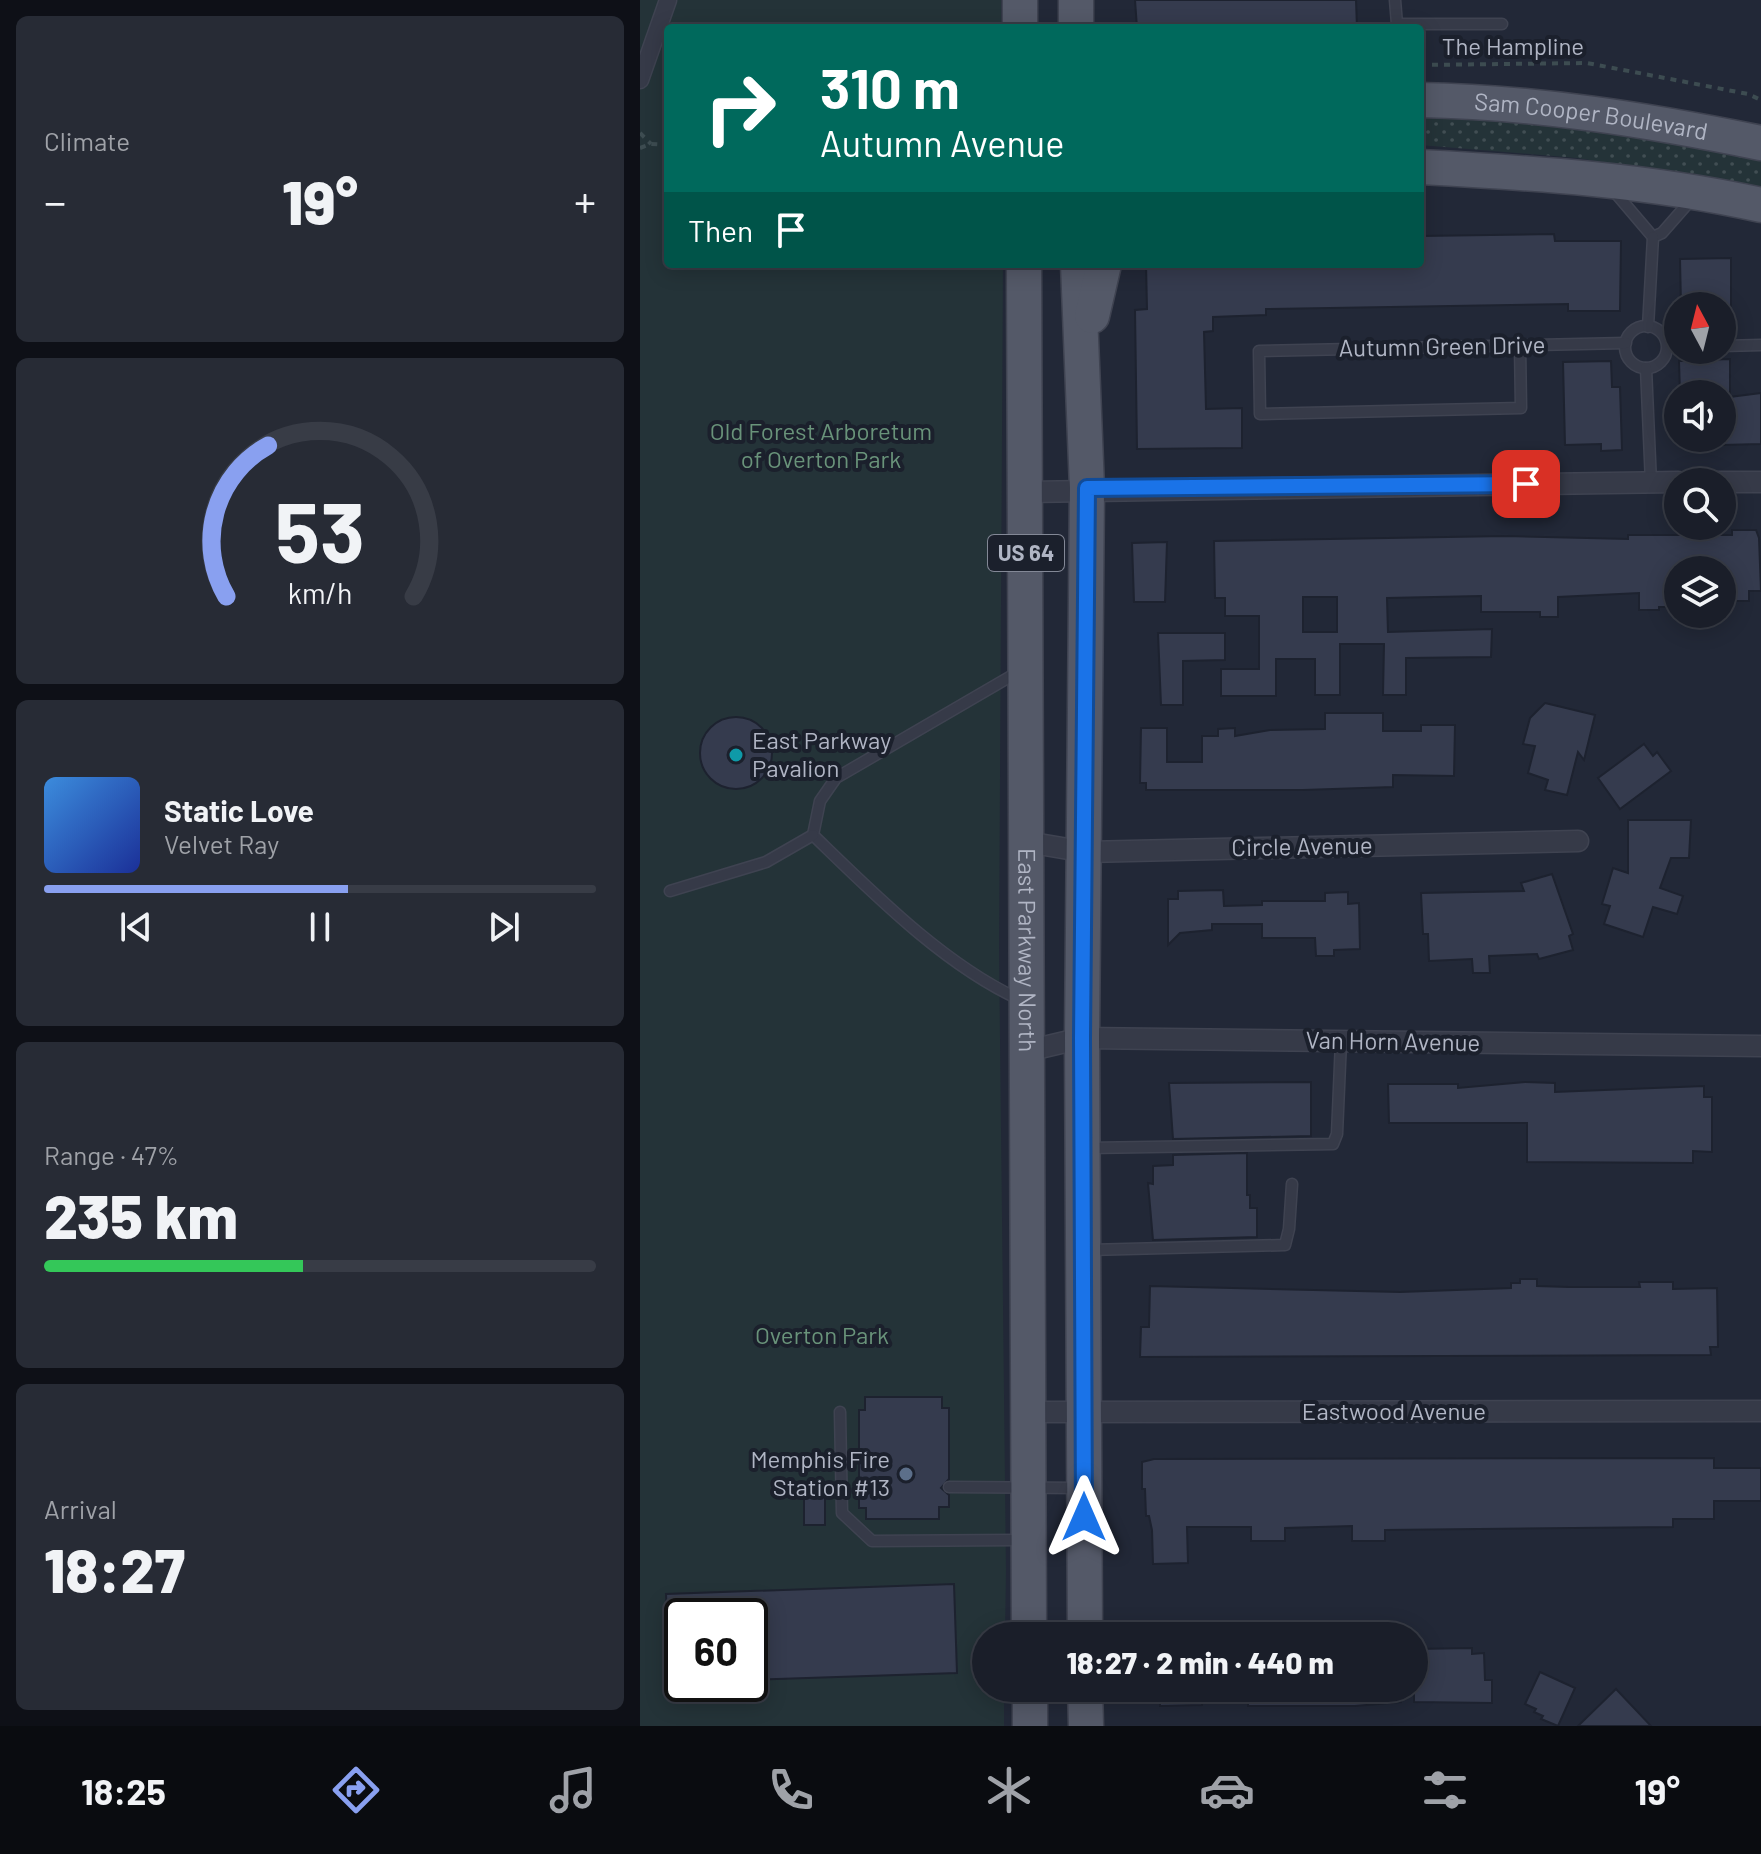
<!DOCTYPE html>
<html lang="en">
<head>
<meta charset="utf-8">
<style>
	body { margin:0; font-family:Barlow,sans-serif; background:#272b35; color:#f1f3f6; height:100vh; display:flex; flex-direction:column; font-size:30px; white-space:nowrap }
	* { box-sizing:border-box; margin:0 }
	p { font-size:26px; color:#9fa2a8 }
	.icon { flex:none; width:44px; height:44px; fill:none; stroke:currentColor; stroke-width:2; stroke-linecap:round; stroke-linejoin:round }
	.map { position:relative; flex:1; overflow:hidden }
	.details { display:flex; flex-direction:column; gap:16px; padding:16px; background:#0e1017; width:640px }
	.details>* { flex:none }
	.banner { position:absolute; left:24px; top:24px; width:760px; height:244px; border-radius:8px; box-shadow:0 4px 20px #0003,0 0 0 2px #383c46; background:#00695c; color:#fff; overflow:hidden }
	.needle { width:52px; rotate:353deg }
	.tools { position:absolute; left:1024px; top:292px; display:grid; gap:16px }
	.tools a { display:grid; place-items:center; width:72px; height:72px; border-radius:50%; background:#1a1e29; box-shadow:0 4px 20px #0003,0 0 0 2px #383c46; font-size:40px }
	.speed { position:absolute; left:24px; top:1598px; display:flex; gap:16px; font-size:40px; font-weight:700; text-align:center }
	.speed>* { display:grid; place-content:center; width:104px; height:104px; border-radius:50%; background:#1a1e29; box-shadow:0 4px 20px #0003,0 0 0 2px #383c46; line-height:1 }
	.speed .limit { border:4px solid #111; border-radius:12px; background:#fff; color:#111 }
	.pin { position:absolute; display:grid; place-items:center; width:68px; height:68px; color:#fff; margin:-34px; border-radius:16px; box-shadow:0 4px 12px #0006 }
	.me { position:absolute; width:88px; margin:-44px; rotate:0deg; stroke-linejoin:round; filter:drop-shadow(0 0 6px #0008) }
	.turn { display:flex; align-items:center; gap:28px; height:168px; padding:0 24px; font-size:36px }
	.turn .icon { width:104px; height:104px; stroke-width:2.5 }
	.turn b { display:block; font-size:56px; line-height:68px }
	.then { display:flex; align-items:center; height:76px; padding:0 24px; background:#0003; gap:16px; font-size:30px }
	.big { font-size:60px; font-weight:800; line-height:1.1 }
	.details .tile { flex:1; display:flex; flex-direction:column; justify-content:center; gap:12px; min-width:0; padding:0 28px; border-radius:12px; background:#272b35 }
	.details .dial { align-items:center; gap:0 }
	.dial svg { height:208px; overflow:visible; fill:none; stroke:#383c46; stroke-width:7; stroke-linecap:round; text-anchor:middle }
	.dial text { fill:#f1f3f6; stroke:none }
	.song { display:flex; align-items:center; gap:24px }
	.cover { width:96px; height:96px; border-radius:12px; background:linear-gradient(135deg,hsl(210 70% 55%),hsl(230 70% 35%)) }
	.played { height:8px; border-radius:4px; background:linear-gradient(90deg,#89a0f0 55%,#383c46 55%) }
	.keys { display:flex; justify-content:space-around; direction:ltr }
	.heat { display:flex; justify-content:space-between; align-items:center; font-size:44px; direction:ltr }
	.charge { height:12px; border-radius:6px; background:linear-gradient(90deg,#34c759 47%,#383c46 0) }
	.trip { position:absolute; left:332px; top:1622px; width:456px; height:80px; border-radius:40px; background:#1a1e29; box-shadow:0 4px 20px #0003,0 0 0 2px #383c46; font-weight:800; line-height:80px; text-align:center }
	.menu { display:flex; height:128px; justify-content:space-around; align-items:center; background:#0a0c10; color:#9fa2a8 }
	.menu .icon { width:56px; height:56px }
	.menu .active { color:#89a0f0 }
	.menu b { font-size:36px; color:#f1f3f6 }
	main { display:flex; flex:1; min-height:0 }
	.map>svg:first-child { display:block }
	.grass { fill:url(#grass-dots) }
	.green { fill:#243338; fill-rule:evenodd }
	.building { fill:#353b4e; stroke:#1d222f; stroke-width:2; fill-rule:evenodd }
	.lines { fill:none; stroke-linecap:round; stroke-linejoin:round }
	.service-casing { stroke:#3f4351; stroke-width:13 }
	.pedestrian-casing { stroke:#3f4351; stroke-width:19 }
	.minor-casing { stroke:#3f4351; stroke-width:23 }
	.primary-casing { stroke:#3f4351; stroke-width:37 }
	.path { stroke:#3d4c51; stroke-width:4; stroke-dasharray:6 6; stroke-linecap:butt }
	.service { stroke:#363a48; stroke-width:10 }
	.pedestrian { stroke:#363a48; stroke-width:16 }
	.minor { stroke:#363a48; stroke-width:20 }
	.primary { stroke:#545968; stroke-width:34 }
	.route-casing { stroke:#114b97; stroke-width:20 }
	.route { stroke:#1a73e8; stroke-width:14 }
	.culture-dot { fill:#0f9aa8; stroke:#1b202c; stroke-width:3 }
	.service-dot { fill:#5c6f8a; stroke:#1b202c; stroke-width:3 }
	.labels { text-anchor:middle; stroke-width:8; stroke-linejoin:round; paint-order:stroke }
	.shield { fill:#1b202c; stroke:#838896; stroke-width:2 }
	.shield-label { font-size:22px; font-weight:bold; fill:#b0b5c4 }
	.street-label { font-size:24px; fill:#b0b5c4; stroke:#1b202c }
	.park-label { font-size:24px; fill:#69937a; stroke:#1b202c }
	.poi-label { font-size:24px; fill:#b0b5c4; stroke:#1b202c; text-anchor:start }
</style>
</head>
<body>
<main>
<section class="details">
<div class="tile"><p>Climate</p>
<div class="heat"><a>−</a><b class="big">19°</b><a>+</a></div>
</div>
<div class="tile dial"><svg viewBox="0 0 100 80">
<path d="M14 69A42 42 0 1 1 86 69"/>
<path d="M14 69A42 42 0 0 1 30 11" stroke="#89a0f0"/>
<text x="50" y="56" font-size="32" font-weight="700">53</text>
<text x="50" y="72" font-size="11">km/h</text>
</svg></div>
<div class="tile">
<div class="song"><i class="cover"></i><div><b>Static Love</b><p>Velvet Ray</p></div></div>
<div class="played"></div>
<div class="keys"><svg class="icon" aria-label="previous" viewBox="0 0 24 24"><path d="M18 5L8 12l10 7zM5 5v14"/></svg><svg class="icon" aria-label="pause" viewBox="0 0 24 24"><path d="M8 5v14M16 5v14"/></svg><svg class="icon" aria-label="next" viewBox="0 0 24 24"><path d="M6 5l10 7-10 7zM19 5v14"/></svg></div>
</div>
<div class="tile"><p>Range · 47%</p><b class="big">235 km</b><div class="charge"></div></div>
<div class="tile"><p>Arrival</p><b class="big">18:27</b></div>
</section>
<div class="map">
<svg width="1121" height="1726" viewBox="0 0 1121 1726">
	<defs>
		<pattern id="grass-dots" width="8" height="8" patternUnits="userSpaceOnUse" patternTransform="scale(2)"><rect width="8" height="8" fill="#243338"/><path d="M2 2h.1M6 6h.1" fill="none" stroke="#414e53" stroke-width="1.8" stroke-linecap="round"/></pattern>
	</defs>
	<rect width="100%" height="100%" fill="#222837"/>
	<path class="grass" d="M 780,117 C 895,118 1009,138 1121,161 L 1121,187 L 937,158 L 780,145 Z"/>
	<path class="green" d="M 0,0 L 361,0 L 361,28 L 28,28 L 28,264 L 363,264 L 359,950 L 366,1571 L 365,1636 L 346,1636 L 346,1688 L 364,1688 L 364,1726 L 0,1726 ZM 42,1616 L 110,1616 L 110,1684 L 42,1684 Z"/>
	<g class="building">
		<path d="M 495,0 L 716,0 L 717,28 L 497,28 Z"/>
		<path d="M 914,234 L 915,241 L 981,241 L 980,311 L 928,311 L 928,304 L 626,309 L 626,315 L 573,317 L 573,331 L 564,332 L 566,409 L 602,408 L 602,448 L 497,449 L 495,310 L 507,309 L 506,264 L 780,264 L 780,236 Z"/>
		<path d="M 1091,258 L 1091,306 L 1041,306 L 1040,259 Z"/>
		<path d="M 1090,359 L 1090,394 L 1040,394 L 1039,361 Z"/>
		<path d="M 971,361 L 972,387 L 980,387 L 982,450 L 961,451 L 961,444 L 925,445 L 923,362 Z"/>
		<path d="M 1121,393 L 1121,444 L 1082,445 L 1082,398 Z"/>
		<path d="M 1092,530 L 1116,530 L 1119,538 L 1121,591 L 1109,591 L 1109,601 L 1086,601 L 1086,570 L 1038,570 L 1038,607 L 1019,607 L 1019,610 L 999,610 L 999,593 L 918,597 L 918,617 L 900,617 L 900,612 L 841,612 L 841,596 L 747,598 L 748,632 L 852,629 L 851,657 L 766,658 L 766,695 L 743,695 L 744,644 L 700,644 L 700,695 L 675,695 L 675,659 L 636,659 L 636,696 L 581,696 L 581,669 L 619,669 L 619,616 L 585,616 L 585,598 L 575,598 L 574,541 L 866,536 L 988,539 L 988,535 L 1092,535 ZM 663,597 L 697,597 L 697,632 L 663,632 Z"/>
		<path d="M 527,542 L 525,602 L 494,602 L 492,543 Z"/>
		<path d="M 518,633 L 585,633 L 585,660 L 543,661 L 543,705 L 521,705 Z"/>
		<path d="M 905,703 L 955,715 L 944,760 L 938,752 L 927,795 L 905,790 L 908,780 L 888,773 L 895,746 L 883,744 L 890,718 Z"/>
		<path d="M 685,713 L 743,713 L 743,731 L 781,731 L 781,725 L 815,725 L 814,776 L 753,775 L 753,787 L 663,790 L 506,790 L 506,783 L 500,783 L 501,728 L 527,728 L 527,762 L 562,762 L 562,736 L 578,736 L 578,729 L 595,728 L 595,736 L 630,730 L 685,729 Z"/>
		<circle cx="96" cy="753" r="36"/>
		<path d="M 1004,744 L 1013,756 L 1017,752 L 1031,771 L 980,809 L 958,778 Z"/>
		<path d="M 988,820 L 1051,820 L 1049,858 L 1031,858 L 1020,888 L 1043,896 L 1037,914 L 1013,907 L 1003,937 L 964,924 L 970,906 L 962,904 L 973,868 L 988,873 Z"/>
		<path d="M 912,874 L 933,934 L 929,936 L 933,950 L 899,959 L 897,954 L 849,956 L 850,973 L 833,973 L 832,959 L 789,961 L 788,934 L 783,934 L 781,893 L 884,891 L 881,883 Z"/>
		<path d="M 583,890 L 584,906 L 622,905 L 622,901 L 685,901 L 685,893 L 708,892 L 708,904 L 719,903 L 720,949 L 694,950 L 694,956 L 676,956 L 675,938 L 622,938 L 622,924 L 572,924 L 572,930 L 540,933 L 528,945 L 528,899 L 538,899 L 538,891 Z"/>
		<path d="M 671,1082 L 671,1136 L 533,1139 L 529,1083 Z"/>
		<path d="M 885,1082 L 915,1083 L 915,1092 L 1064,1086 L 1064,1097 L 1072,1097 L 1072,1152 L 1053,1151 L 1053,1163 L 887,1162 L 887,1123 L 749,1123 L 748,1084 L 818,1084 L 818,1088 Z"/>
		<path d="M 607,1153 L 607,1195 L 610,1195 L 610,1208 L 617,1208 L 617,1237 L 513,1240 L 508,1183 L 513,1184 L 513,1166 L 533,1165 L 533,1155 Z"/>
		<path d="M 880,1279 L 897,1279 L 897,1286 L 929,1287 L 1000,1287 L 999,1282 L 1033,1282 L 1033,1289 L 1077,1288 L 1078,1347 L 1070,1347 L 1071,1355 L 500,1357 L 501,1327 L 509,1327 L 510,1286 L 760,1292 L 871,1288 L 871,1283 L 880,1283 Z"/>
		<path d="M 225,1397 L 302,1397 L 302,1408 L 309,1408 L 309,1479 L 301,1488 L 309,1495 L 309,1507 L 299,1507 L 299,1519 L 226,1519 L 226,1508 L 219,1508 L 219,1410 L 225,1410 Z"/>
		<path d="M 1074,1458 L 1074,1468 L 1121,1468 L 1121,1501 L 1074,1501 L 1074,1519 L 1033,1519 L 1033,1527 L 745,1530 L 745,1541 L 712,1541 L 712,1526 L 645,1528 L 645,1541 L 611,1541 L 611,1527 L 547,1527 L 548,1563 L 513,1564 L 512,1530 L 509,1516 L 506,1516 L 505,1489 L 502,1489 L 502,1462 L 514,1459 Z"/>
		<rect x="164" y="1495" width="21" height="30"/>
		<path d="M 314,1584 L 317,1673 L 110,1680 L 110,1616 L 27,1616 L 26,1594 Z"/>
		<path d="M 832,1648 L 832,1654 L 844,1653 L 845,1680 L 852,1680 L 852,1703 L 774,1702 L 774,1649 Z"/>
		<path d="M 900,1672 L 935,1688 L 918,1726 L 901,1719 L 903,1716 L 894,1712 L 896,1709 L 885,1704 Z"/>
		<path d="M 520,1688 L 562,1688 L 562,1705 L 520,1706 Z"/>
		<path d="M 608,1688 L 761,1688 L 761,1702 L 715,1706 L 608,1706 Z"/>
		<path d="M 976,1689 L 1011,1726 L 938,1726 Z"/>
	</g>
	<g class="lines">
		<g class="service-casing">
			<g id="service">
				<path d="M 755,0 L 757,24 L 862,24"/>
				<path d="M 973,190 L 1013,237"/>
				<path d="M 1013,237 L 1022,233 L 1051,200"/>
				<circle cx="1006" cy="347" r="21"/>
				<path d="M 1008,327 L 1013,237"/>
				<path d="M 880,345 L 881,408 L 620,414 L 619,351 L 986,343"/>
				<path d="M 1082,346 L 1121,345"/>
				<path d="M 1006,368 L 1011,483"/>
				<path d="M 378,672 L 196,778 L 180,801 L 173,835 C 233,893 305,966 381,1000"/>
				<path d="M 30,891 L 126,862 L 173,835"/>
				<path d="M 448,1148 L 693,1144 L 697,1134 L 701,1041"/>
				<path d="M 448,1250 L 645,1245 L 649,1229 L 652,1184"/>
				<path d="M 200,1412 L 202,1513 L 232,1541 L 384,1540"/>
				<path d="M 309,1487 L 439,1488"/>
			</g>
		</g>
		<g class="pedestrian-casing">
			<path id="pedestrian" d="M 0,80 L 28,0"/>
		</g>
		<g class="minor-casing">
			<g id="minor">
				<path d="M 1076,482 L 1121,482"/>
				<path d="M 386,492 L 1038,482"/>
				<path d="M 387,842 L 446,852 L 938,841"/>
				<path d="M 387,1051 L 442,1038 L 1121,1046"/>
				<path d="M 386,1412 L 1121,1411"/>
			</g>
		</g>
		<g class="primary-casing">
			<g id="primary">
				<path d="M 380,0 L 380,28"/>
				<path d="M 436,28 L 436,0"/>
				<path id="s1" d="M 780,100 C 896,102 1008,120 1121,143"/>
				<path d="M 780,167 C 895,173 1008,180 1121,205"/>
				<path id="s2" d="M 384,264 L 389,1636"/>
				<path d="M 438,264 L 447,488 L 442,1038 L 445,1636"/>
				<path d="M 452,316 L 464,264"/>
				<path d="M 390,1688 L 390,1726"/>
				<path d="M 445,1688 L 446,1726"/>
			</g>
		</g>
		<g class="path">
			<path d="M 780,65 L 947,63 L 1108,94 L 1121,100"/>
			<path d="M 0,133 L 11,144"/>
			<path d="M 0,148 L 11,144 L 28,145"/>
		</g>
		<use href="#service" class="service"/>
		<use href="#pedestrian" class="pedestrian"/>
		<use href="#minor" class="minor"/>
		<use href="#primary" class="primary"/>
	</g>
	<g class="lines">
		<g class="route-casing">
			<path id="route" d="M 444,1517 L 442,1038 L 447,488 L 886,484"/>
		</g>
		<use href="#route" class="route"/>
	</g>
	<circle class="culture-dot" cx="96" cy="755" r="8"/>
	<circle class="service-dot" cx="266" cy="1474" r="8"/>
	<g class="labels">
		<rect class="shield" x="348" y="535" width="76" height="36" rx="6"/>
		<g class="shield-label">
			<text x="386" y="561">US 64</text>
		</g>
		<g class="street-label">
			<text x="873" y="55">The Hampline</text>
			<text dy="8" stroke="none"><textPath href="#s1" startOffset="172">Sam Cooper Boulevard</textPath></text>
			<text transform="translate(802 347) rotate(-1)" y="8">Autumn Green Drive</text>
			<text transform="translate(662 847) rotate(-1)" y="8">Circle Avenue</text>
			<text dy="8" stroke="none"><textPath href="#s2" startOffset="686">East Parkway North</textPath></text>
			<text transform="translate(753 1042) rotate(1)" y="8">Van Horn Avenue</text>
			<text x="754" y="1420">Eastwood Avenue</text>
		</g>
		<g class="park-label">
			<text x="181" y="440">Old Forest Arboretum<tspan x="181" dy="28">of Overton Park</tspan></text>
			<text x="182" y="1344">Overton Park</text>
		</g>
		<g class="poi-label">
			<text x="112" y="749">East Parkway<tspan x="112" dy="28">Pavalion</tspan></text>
			<text x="250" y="1468" text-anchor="end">Memphis Fire<tspan x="250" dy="28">Station #13</tspan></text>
		</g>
	</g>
</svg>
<div class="tools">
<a><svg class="needle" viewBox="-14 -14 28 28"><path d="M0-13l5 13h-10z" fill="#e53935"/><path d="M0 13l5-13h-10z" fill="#9fa2a8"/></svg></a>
<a><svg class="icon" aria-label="sound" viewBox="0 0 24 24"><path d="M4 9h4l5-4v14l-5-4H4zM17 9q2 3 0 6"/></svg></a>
<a><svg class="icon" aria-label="search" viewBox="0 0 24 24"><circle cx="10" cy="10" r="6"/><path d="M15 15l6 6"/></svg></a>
<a><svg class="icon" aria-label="layers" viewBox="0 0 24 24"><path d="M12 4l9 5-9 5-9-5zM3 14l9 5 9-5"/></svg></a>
</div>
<div class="speed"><div class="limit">60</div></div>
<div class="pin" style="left:886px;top:484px;background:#d93025"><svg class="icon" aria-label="arrive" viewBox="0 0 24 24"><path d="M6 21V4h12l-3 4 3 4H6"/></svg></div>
<svg class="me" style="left:444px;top:1517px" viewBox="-20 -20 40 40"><path d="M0-17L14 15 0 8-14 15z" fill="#1a73e8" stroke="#fff" stroke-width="4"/></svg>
<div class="trip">18:27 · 2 min · 440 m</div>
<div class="banner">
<div class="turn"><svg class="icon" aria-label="right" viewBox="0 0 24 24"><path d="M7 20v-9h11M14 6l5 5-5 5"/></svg><div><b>310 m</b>Autumn Avenue</div></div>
<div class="then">Then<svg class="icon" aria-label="arrive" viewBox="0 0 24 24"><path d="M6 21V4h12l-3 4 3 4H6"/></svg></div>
</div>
</div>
</main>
<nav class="menu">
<b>18:25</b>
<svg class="icon active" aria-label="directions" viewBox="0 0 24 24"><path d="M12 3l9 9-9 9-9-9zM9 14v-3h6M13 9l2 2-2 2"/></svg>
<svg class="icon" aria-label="music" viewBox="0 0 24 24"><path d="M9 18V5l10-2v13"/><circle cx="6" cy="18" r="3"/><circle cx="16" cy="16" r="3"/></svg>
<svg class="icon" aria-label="phone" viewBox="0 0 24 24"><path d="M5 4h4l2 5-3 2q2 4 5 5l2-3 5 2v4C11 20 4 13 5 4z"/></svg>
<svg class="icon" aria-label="climate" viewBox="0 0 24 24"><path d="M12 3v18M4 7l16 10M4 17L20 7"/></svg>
<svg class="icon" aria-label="car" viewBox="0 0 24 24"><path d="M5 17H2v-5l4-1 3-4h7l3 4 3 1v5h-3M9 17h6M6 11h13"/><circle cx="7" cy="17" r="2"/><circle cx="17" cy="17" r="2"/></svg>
<svg class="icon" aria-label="filters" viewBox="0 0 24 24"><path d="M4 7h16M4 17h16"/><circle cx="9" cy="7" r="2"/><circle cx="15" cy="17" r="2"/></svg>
<b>19°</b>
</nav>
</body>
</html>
